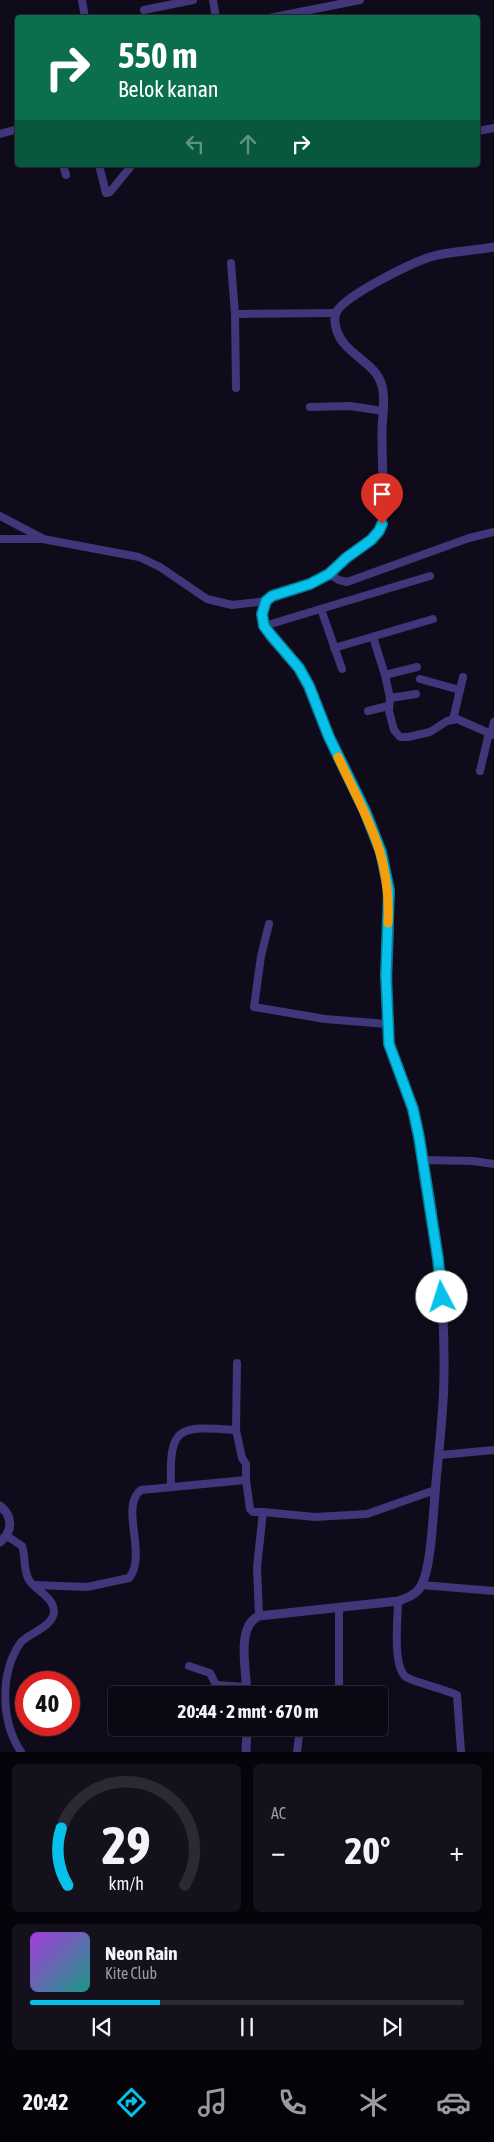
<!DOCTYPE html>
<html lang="id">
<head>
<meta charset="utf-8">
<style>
	body { margin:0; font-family:"Asap Condensed",sans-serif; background:#14111d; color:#f1f3f6; height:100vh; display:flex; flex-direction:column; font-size:19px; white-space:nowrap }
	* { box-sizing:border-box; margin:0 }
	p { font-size:16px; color:#9a9aa0 }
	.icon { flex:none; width:28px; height:28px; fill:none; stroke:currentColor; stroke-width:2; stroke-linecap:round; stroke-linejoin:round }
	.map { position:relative; height:1752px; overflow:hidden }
	.side { display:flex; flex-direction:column; gap:12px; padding:12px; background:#06040b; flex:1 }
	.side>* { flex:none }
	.guide { position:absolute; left:15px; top:15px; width:465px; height:152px; border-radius:5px; box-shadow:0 1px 4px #0004,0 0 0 1px #2b2934; background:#0b6e4f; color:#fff; overflow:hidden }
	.speed { position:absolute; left:15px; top:1671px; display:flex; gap:10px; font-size:25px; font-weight:700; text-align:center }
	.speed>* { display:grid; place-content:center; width:65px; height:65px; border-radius:50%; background:#0b0814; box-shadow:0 1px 4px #0004,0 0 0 1px #2b2934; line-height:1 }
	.speed .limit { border:8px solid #d22; background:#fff; color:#111 }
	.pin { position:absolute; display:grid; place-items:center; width:42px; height:42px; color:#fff; margin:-51px -21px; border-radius:50% 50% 50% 0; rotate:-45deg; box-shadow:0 0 5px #0007 }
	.pin .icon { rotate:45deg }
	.me { position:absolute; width:55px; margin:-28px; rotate:355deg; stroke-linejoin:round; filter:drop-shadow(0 0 4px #0008) }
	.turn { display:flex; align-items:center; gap:18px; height:105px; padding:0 20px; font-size:22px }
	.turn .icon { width:65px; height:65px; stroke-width:2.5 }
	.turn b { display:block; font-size:35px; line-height:42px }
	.lanes { display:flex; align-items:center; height:48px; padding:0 20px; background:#0003; justify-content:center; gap:25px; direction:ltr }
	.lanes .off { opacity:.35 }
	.big { font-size:38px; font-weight:700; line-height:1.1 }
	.side .tile { flex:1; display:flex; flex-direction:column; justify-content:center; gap:8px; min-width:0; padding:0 18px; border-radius:8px; background:#14111d }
	.side .dial { align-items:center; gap:0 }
	.dial svg { height:130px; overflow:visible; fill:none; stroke:#2b2934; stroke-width:7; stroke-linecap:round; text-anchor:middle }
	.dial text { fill:#f1f3f6; stroke:none }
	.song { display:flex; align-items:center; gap:15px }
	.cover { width:60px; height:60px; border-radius:8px; background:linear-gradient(135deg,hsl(280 70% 55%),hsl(170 70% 35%)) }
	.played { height:5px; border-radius:2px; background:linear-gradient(90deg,#07c1ea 30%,#2b2934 30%) }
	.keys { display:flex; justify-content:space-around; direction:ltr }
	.heat { display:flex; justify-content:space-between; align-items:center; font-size:28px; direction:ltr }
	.side .tiles { flex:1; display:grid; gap:12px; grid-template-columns:1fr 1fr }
	.tile:last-child { grid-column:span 2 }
	.trip { position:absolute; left:108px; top:1686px; width:280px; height:50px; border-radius:5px; background:#0b0814; box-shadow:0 1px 4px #0004,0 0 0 1px #2b2934; font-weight:700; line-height:50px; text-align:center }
	.tabs { display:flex; height:80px; justify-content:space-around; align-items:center; background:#040308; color:#9a9aa0 }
	.tabs .icon { width:35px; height:35px }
	.tabs .selected { color:#07c1ea }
	.tabs b { font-size:22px; color:#f1f3f6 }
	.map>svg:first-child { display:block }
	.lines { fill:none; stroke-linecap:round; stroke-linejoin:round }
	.minor { stroke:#3f3779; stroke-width:8 }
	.tertiary { stroke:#3f3779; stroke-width:9 }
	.route-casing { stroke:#057d98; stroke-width:12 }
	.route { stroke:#07c1ea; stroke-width:9 }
	.slow { stroke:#f59e0b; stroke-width:9 }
</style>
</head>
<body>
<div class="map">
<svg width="494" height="1752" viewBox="0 0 494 1752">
	<rect width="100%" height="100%" fill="#0f0b1b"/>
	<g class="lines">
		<g class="minor">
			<path d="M 82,0 L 85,18"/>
			<path d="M 213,0 L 216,18"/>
			<path d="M 144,10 L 193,0"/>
			<path d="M 269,18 L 360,0"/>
			<path d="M 478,131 L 494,128"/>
			<path d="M 0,134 L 18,129"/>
			<path d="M 63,165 L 66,175"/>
			<path d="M 99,165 L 106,193 L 110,192 L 132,165"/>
			<path d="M 231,263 L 235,314 L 236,388"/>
			<path d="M 235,314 L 336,313"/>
			<path d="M 310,407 L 350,406 L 383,411"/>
			<path d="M 0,516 L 42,538"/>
			<path d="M 0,539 L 43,539 L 139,557 L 160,567 L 207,599 L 232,605 L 266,601"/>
			<path d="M 329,574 L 339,580 L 347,582 L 469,538 L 494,532"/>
			<path d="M 321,609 L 342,669"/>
			<path d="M 264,626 L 430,576"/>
			<path d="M 373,637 L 385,675 L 390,698 L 389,711 L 394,730 L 400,737 L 408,737 L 430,732 L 447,721 L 457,719 L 494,735"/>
			<path d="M 334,648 L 433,619"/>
			<path d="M 385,675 L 417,667"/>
			<path d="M 420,679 L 460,690"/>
			<path d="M 390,698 L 416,694"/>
			<path d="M 368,711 L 388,706"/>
			<path d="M 453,720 L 463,677"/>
			<path d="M 491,734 L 494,722"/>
			<path d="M 480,771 L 489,733"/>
			<path d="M 269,924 L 261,956 L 254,1007 L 325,1019 L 387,1024"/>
			<path d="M 423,1160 L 473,1161 L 494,1164"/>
			<path d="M 237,1363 L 236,1430 L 242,1458 L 246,1464 L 246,1480 L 250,1509 L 253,1512 L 263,1512 L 257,1567 L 259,1616"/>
			<path d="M 440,1455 L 494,1450"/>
			<path d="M 171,1487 C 169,1425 178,1426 236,1430"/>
			<path d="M 263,1512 L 315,1517 L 367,1514 L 435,1490"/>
			<path d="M 7,1536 L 22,1546 C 26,1557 23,1571 29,1580 C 35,1590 54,1597 54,1612 C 53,1626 30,1633 21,1642 C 0,1672 0,1720 21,1752"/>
			<path d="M 35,1585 L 87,1587 L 129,1578 C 148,1555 119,1506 141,1490 L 246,1480"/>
			<path d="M 422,1585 L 494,1591"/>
			<path d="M 398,1601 C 398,1618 392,1666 406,1677 C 413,1682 445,1689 457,1695 L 461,1752"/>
			<path d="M 339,1608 L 339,1695"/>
			<path d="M 189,1666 L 210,1673 L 216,1685 L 247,1687"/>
			<path d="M 297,1752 L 300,1728"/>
		</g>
		<g class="tertiary">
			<path d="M 0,1506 C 13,1516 13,1532 0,1542"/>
			<path d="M 247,1695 C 247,1674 235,1626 259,1616 L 398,1601 C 407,1598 418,1594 422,1584 C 431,1566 433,1516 435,1494 C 438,1454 444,1414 444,1373 C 445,1294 435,1214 419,1137 C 416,1121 412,1106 406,1091 C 400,1074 391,1057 389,1039 C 382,979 399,907 381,852 C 368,813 347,778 331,741 C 320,717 314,690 299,669 C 289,653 261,636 262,615 C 262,609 265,602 269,599 C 279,590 297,589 309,585 C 325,578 334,567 348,557 C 357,549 369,543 377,534 C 382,528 383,519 384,511 C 383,485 382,458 382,431 C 382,417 386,400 382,386 C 376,362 345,355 337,331 C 335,326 334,318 336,313 C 343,296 412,263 430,257 C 451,251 473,251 494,247"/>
			<path d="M 246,1752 L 247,1728"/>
		</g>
	</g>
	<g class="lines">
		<g class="route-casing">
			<path id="route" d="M 382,524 L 379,531 L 371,540 L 346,558 L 329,574 L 310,584 L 272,596 L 266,601 L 262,614 L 264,626 L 270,634 L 299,668 L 309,686 L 329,737 L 365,811 L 381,852 L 389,890 L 386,975 L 389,1044 L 413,1109 L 419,1137 L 438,1259 L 442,1297"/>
		</g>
		<use href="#route" class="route"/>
		<path class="slow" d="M 338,757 C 366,818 391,853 388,923"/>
	</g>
</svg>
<div class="speed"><div class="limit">40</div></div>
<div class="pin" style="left:382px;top:524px;background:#d93025"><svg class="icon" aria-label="arrive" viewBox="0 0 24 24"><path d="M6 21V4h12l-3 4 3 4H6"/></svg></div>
<svg class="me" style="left:442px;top:1297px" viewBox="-20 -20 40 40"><circle r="19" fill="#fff"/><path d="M0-13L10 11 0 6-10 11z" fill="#07c1ea"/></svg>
<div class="trip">20:44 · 2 mnt · 670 m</div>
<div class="guide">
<div class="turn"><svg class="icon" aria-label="right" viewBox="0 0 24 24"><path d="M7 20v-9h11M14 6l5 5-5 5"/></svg><div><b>550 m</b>Belok kanan</div></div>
<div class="lanes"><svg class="icon off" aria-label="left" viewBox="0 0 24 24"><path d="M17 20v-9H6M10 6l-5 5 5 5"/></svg><svg class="icon off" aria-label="ahead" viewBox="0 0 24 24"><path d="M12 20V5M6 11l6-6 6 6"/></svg><svg class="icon" aria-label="right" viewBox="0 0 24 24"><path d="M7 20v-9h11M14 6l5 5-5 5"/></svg></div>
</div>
</div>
<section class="side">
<div class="tiles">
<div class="tile dial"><svg viewBox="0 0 100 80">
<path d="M14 69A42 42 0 1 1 86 69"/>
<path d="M14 69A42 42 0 0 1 10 34" stroke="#07c1ea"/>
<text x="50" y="56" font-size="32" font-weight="700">29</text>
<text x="50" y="72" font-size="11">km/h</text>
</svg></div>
<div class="tile"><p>AC</p>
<div class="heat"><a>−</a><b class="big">20°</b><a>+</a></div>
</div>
<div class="tile">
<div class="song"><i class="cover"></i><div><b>Neon Rain</b><p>Kite Club</p></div></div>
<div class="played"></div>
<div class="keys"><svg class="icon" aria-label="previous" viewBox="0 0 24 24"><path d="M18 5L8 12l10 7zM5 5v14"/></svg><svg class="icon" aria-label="pause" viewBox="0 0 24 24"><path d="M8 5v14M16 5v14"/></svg><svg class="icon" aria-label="next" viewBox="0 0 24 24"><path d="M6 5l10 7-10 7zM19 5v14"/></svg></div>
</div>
</div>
</section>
<nav class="tabs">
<b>20:42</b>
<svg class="icon selected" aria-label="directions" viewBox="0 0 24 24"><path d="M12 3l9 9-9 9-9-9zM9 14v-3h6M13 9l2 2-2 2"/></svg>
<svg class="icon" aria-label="music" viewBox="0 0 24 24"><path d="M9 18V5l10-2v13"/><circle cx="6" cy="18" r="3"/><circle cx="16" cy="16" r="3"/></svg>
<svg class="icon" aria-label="phone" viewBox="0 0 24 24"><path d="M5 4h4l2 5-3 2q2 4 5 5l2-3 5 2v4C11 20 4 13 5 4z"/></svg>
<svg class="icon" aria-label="climate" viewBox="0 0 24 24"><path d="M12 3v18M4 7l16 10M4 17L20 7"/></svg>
<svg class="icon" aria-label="car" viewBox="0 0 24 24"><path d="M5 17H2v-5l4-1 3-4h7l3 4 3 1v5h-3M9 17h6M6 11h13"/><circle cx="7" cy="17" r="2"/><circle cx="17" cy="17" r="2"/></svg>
</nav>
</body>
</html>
